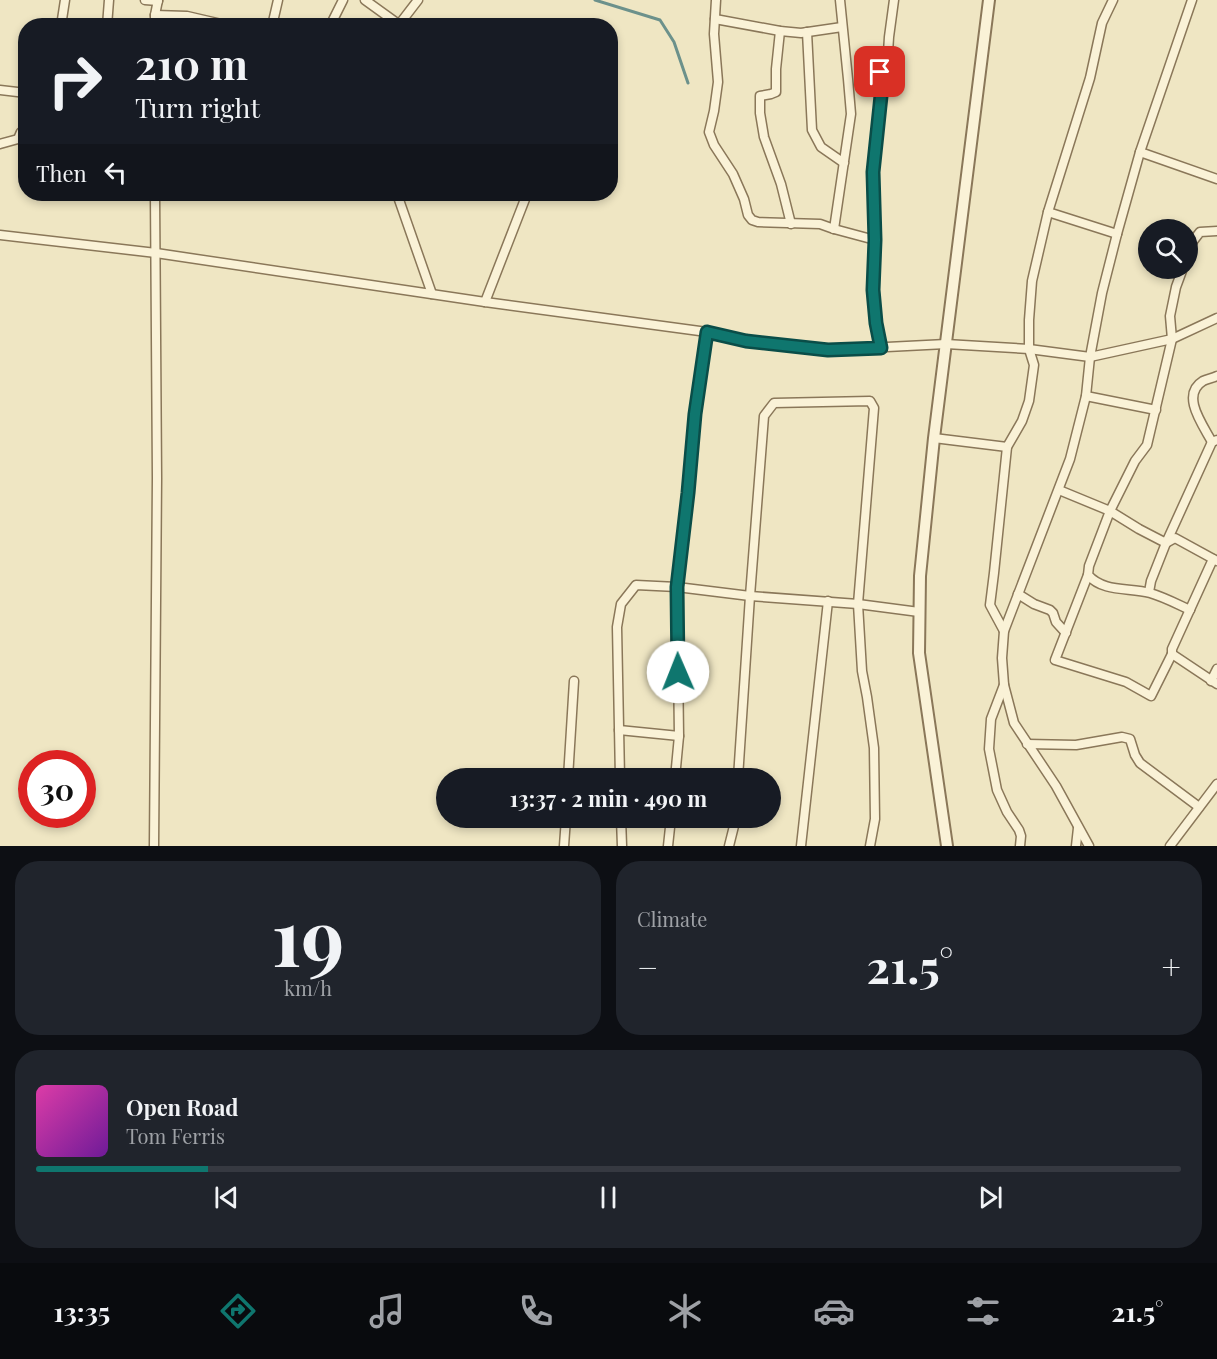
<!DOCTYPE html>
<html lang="en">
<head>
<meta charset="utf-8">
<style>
	body { margin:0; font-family:"Playfair Display",serif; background:#20242c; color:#f1f3f6; height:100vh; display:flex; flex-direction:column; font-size:22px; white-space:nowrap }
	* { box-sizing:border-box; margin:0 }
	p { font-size:20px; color:#9ea1a6 }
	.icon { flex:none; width:33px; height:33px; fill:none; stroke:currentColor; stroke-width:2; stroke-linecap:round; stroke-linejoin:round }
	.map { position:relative; height:846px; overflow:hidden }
	.details { display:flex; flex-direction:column; gap:15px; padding:15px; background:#0d0f14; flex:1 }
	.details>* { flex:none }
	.banner { position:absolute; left:18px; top:18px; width:600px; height:183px; border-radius:24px; box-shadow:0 3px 9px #0003; background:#171b24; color:#f1f3f6; overflow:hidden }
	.buttons { position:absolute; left:1138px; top:219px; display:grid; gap:12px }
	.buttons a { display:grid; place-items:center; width:60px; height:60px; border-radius:50%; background:#171b24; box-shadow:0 3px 9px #0003; font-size:30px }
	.speed { position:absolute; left:18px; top:750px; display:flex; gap:12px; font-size:30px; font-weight:700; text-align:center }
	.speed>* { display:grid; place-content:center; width:78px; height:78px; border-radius:50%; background:#171b24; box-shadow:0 3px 9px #0003; line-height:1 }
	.speed .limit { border:9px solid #d22; background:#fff; color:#111 }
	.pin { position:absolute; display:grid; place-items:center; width:51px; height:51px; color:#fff; margin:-26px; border-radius:12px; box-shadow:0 3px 9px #0006 }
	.me { position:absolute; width:66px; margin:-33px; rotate:359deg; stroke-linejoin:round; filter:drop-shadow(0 0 4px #0008) }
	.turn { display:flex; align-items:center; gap:21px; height:126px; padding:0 18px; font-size:27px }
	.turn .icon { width:78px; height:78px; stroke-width:2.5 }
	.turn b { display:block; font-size:42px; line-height:51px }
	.then { display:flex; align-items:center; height:57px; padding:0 18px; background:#0003; gap:12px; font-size:22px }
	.big { font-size:45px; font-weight:700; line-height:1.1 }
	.details .widget { flex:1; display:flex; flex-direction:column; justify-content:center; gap:9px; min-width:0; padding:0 21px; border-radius:24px; background:#20242c }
	.details .dial { align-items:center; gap:0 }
	.dial b { font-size:78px; line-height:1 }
	.song { display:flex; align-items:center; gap:18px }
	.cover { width:72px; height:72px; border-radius:9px; background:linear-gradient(135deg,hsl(320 70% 55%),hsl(280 70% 35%)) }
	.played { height:6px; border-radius:3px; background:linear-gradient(90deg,#0f766e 15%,#363941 15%) }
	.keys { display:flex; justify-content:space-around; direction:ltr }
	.heat { display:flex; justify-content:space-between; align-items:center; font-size:33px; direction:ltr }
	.details .tiles { flex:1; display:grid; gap:15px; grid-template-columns:1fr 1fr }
	.widget:last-child { grid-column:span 2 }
	.trip { position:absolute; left:436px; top:768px; width:345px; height:60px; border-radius:30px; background:#171b24; box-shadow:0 3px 9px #0003; font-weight:700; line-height:60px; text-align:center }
	.dock { display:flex; height:96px; justify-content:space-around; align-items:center; background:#090b0e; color:#9ea1a6 }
	.dock .icon { width:42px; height:42px }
	.dock .selected { color:#0f766e }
	.dock b { font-size:27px; color:#f1f3f6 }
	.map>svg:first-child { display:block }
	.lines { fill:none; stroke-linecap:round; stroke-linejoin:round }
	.stream { stroke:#6c918b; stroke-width:3 }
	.minor-casing { stroke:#8a7759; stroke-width:11 }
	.tertiary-casing { stroke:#8a7759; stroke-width:14 }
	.minor { stroke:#faf2d7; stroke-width:8 }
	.tertiary { stroke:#faf2d7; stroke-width:10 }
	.route-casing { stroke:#0a4d48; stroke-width:15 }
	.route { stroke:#0f766e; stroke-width:10 }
</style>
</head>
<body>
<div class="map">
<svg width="1217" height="846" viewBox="0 0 1217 846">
	<rect width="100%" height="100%" fill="#efe6c3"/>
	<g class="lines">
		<path class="stream" d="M 595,0 L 660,20 L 674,42 L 688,83"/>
		<g class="minor-casing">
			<g id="minor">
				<path d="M 145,0 L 158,1"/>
				<path d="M 365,0 L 401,26"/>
				<path d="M 716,0 L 714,34 L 718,82 L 714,111 L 709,132 L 714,145 L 733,174 L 744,199 L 748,215 L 752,220 L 758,222 L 820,224 L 834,229 L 875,240"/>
				<path d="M 155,15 L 187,16 L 230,26"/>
				<path d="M 715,19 L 780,31 L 801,33 L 842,27"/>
				<path d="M 61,26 L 65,0"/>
				<path d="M 107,26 L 109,0"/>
				<path d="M 155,26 L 155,15 L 158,0"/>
				<path d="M 272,26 L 278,0"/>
				<path d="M 330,26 L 343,0"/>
				<path d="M 398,26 L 418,0"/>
				<path d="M 780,31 L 776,69 L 776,92 L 771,94 L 760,96 L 760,113 L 764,137 L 781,184 L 791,224"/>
				<path d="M 807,32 L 812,130 L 821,147 L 844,163"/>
				<path d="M 0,90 L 26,93"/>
				<path d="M 0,144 L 18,139 L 21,132 L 26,130"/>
				<path d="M 1140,152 L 1217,179"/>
				<path d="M 397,194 L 432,294"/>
				<path d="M 1048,212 L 1117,234"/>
				<path d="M 834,229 L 851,114 L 848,79 L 840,0"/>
				<path d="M 0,235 L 156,253 L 485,302 L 707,332 L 746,341 L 828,350 L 946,344 L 1029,349 L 1090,357 L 1172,339 L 1217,318"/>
				<path d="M 1188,254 L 1193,241 L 1200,232 L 1217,231"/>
				<path d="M 1183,268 L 1176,287 L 1170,316 L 1172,339 L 1147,445 L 1135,461 L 1110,511 L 1089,566 L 1088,575 C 1104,593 1130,587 1150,593 C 1164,597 1177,604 1190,610"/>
				<path d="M 485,302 L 527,194"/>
				<path d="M 881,348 L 876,323 L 873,290 L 875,240 L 873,172 L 881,96 L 880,72 L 887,69 L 889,37 L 894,0"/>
				<path d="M 1086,396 L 1156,410"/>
				<path d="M 934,438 L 1007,447"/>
				<path d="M 1212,442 C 1203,425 1180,395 1203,381 C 1207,379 1213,378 1217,376"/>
				<path d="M 1059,490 L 1110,511 L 1139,529 L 1166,543 L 1175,538 L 1217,561"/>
				<path d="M 1213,559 L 1172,649 L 1172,654 L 1217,684"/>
				<path d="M 1088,575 L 1055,660 L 1126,682 L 1151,696 L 1172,654"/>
				<path d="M 1149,592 L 1151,581 L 1166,543 L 1212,442 L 1217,440"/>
				<path d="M 1018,594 L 1034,604 L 1050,610 L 1053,613 L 1056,622 L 1066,633"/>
				<path d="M 1004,631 L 990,605 L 994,573 L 1007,447 L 1022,421 L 1029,401 L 1034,365 L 1029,349 L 1029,320 L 1032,281 L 1048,212 L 1090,78 L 1102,23 L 1113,0"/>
				<path d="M 1211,681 L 1217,669"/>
				<path d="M 1004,685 L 991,719 L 989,749 L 997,790 L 1007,812 L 1019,830 L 1021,836 L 1020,846"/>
				<path d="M 619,730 L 679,736"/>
				<path d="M 1027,744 L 1076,745 L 1122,737 L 1130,739 L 1135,755 L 1140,763 L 1199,807"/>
				<path d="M 568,778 L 574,681"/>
				<path d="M 620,778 L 617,627 L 621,604 L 636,585 L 677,587 L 750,596 L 858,604 L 919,612"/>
				<path d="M 675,778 L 679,736 L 677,587 L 688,493 L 695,414 L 707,332"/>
				<path d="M 738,778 L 750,596 L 764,416 L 774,403 L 870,401 L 874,408 L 858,604 L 862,671 L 867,697 L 874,748 L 875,819 L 870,846"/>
				<path d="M 621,818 L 622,846"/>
				<path d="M 154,846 L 157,478 L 155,194"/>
				<path d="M 564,846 L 566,818"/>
				<path d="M 668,846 L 671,818"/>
				<path d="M 729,846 L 736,818"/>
				<path d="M 801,846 L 828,601"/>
				<path d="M 1076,846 L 1078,828"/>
				<path d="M 1089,846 L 1056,786 L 1014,723 L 1004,685 L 1002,658 L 1004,631 L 1070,459 L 1086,396 L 1090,357 L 1102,293 L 1117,234 L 1140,152 L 1192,0"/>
				<path d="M 1170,846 L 1217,784"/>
			</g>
		</g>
		<g class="tertiary-casing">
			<path id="tertiary" d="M 947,846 L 919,653 L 920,576 L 934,438 L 989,0"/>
		</g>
		<use href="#minor" class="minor"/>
		<use href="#tertiary" class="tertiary"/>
	</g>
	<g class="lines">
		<g class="route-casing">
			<path id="route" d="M 678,672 L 677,587 L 688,493 L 695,414 L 707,332 L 746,341 L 828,350 L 881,348 L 876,323 L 873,290 L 875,240 L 873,172 L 881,96 L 880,72"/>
		</g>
		<use href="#route" class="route"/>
	</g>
</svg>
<div class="buttons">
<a><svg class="icon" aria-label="search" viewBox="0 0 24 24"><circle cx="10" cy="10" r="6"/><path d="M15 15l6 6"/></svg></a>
</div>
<div class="speed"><div class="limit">30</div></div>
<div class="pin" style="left:880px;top:72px;background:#d93025"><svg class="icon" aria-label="arrive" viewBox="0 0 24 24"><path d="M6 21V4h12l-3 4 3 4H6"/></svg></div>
<svg class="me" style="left:678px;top:672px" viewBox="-20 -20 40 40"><circle r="19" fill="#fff"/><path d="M0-13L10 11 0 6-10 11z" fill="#0f766e"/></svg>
<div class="trip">13:37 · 2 min · 490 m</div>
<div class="banner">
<div class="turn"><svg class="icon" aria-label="right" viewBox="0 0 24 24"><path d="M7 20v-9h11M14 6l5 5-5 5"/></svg><div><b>210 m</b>Turn right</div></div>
<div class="then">Then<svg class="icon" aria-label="left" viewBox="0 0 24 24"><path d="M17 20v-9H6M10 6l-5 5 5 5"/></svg></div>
</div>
</div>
<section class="details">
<div class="tiles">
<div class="widget dial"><b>19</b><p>km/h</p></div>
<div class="widget"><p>Climate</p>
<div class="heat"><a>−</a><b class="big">21.5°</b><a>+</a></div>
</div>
<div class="widget">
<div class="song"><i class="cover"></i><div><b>Open Road</b><p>Tom Ferris</p></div></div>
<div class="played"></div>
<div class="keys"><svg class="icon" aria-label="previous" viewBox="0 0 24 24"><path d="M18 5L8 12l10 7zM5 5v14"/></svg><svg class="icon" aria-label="pause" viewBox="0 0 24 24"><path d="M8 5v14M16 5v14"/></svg><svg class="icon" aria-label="next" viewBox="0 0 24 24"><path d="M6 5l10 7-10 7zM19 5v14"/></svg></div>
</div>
</div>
</section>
<nav class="dock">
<b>13:35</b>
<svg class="icon selected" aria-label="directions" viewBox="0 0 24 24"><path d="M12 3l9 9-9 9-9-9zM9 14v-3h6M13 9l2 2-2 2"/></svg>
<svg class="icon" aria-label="music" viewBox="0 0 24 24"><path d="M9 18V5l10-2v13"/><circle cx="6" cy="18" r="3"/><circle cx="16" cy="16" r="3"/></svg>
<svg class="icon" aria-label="phone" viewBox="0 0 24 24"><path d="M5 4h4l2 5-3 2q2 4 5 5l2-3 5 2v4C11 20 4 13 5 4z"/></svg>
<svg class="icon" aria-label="climate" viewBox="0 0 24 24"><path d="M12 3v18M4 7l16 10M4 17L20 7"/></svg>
<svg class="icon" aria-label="car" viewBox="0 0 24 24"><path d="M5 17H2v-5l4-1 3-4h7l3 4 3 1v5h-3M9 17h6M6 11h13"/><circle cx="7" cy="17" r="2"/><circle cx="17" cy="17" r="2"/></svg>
<svg class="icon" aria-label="filters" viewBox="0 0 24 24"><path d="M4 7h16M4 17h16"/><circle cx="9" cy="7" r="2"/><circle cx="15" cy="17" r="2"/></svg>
<b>21.5°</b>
</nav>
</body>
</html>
